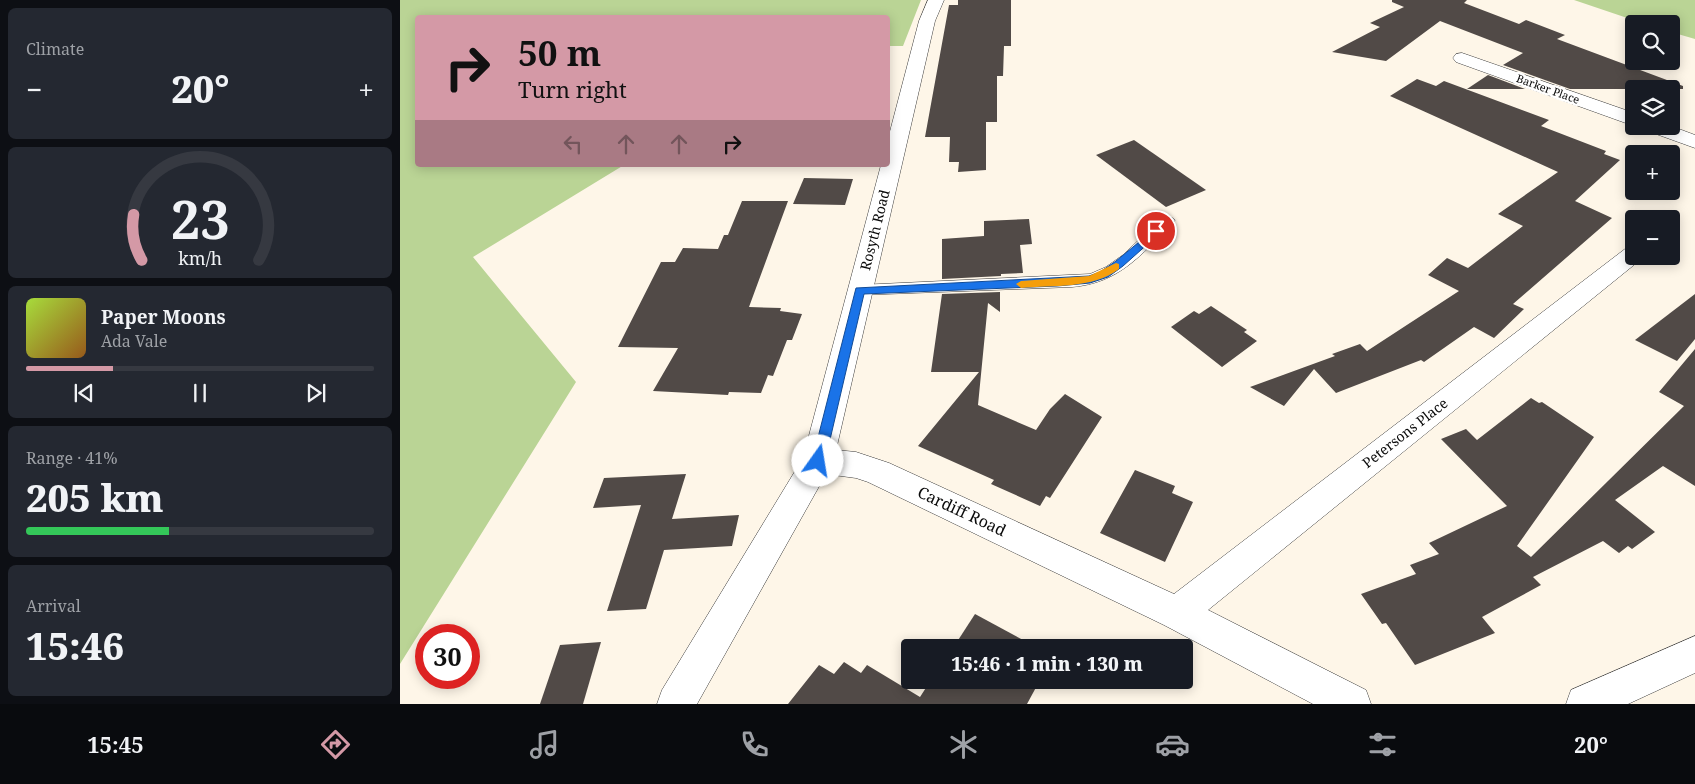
<!DOCTYPE html>
<html lang="en">
<head>
<meta charset="utf-8">
<style>
	body { margin:0; font-family:"Noto Serif",serif; background:#242831; color:#f1f3f6; height:100vh; display:flex; flex-direction:column; font-size:19px; white-space:nowrap }
	* { box-sizing:border-box; margin:0 }
	p { font-size:16px; color:#9ea1a6 }
	.icon { flex:none; width:28px; height:28px; fill:none; stroke:currentColor; stroke-width:2; stroke-linecap:round; stroke-linejoin:round }
	.map { position:relative; flex:1; overflow:hidden }
	.drawer { display:flex; flex-direction:column; gap:8px; padding:8px; background:#0d0f14; width:400px }
	.drawer>* { flex:none }
	.guide { position:absolute; left:15px; top:15px; width:475px; height:152px; border-radius:5px; box-shadow:0 2px 12px #0003; background:#d499a6; color:#111; overflow:hidden }
	.buttons { position:absolute; left:1225px; top:15px; display:grid; gap:10px }
	.buttons a { display:grid; place-items:center; width:55px; height:55px; border-radius:5px; background:#171b24; box-shadow:0 2px 12px #0003; font-size:25px }
	.speed { position:absolute; left:15px; top:624px; display:flex; gap:10px; font-size:25px; font-weight:700; text-align:center }
	.speed>* { display:grid; place-content:center; width:65px; height:65px; border-radius:50%; background:#171b24; box-shadow:0 2px 12px #0003; line-height:1 }
	.speed .limit { border:8px solid #d22; background:#fff; color:#111 }
	.pin { position:absolute; display:grid; place-items:center; width:42px; height:42px; color:#fff; margin:-21px; border:2px solid #fff; border-radius:50%; box-shadow:0 1px 5px #0007 }
	.me { position:absolute; width:55px; margin:-28px; rotate:13deg; stroke-linejoin:round; filter:drop-shadow(0 0 4px #0008) }
	.turn { display:flex; align-items:center; gap:18px; height:105px; padding:0 20px; font-size:22px }
	.turn .icon { width:65px; height:65px; stroke-width:2.5 }
	.turn b { display:block; font-size:35px; line-height:42px }
	.lanes { display:flex; align-items:center; height:48px; padding:0 20px; background:#0003; justify-content:center; gap:25px; direction:ltr }
	.lanes .off { opacity:.35 }
	.big { font-size:38px; font-weight:800; line-height:1.1 }
	.drawer .card { flex:1; display:flex; flex-direction:column; justify-content:center; gap:8px; min-width:0; padding:0 18px; border-radius:8px; background:#242831 }
	.drawer .dial { align-items:center; gap:0 }
	.dial svg { height:130px; overflow:visible; fill:none; stroke:#363941; stroke-width:7; stroke-linecap:round; text-anchor:middle }
	.dial text { fill:#f1f3f6; stroke:none }
	.song { display:flex; align-items:center; gap:15px }
	.cover { width:60px; height:60px; border-radius:8px; background:linear-gradient(135deg,hsl(80 70% 55%),hsl(30 70% 35%)) }
	.played { height:5px; border-radius:2px; background:linear-gradient(90deg,#d499a6 25%,#363941 25%) }
	.keys { display:flex; justify-content:space-around; direction:ltr }
	.heat { display:flex; justify-content:space-between; align-items:center; font-size:28px; direction:ltr }
	.charge { height:8px; border-radius:4px; background:linear-gradient(90deg,#34c759 41%,#363941 0) }
	.trip { position:absolute; left:501px; top:639px; width:292px; height:50px; border-radius:5px; background:#171b24; box-shadow:0 2px 12px #0003; font-weight:800; line-height:50px; text-align:center }
	.tabs { display:flex; height:80px; justify-content:space-around; align-items:center; background:#090b0e; color:#9ea1a6 }
	.tabs .icon { width:35px; height:35px }
	.tabs .selected { color:#d499a6 }
	.tabs b { font-size:22px; color:#f1f3f6 }
	main { display:flex; flex:1; min-height:0 }
	.map>svg:first-child { display:block }
	.forest { fill:#bad495 }
	.building { fill:#514a47 }
	.lines { fill:none; stroke-linecap:round; stroke-linejoin:round }
	.lane-casing { stroke:#3d3d3d; stroke-width:1 }
	.street-casing { stroke:#3d3d3d; stroke-width:1 }
	.lane { fill:#fff; fill-rule:evenodd }
	.street { fill:#fff; fill-rule:evenodd }
	.route { fill:#1a73e8; stroke:#114b97 }
	.slow { fill:#f59e0b }
	.labels { text-anchor:middle; stroke-width:5; stroke-linejoin:round; paint-order:stroke }
	.far-street-label { font-size:11px; fill:#0a0a0a; stroke:#fff }
	.street-label { font-size:14px; fill:#0a0a0a; stroke:#fff }
	.near-street-label { font-size:16px; fill:#0a0a0a; stroke:#fff }
</style>
</head>
<body>
<main>
<section class="drawer">
<div class="card"><p>Climate</p>
<div class="heat"><a>−</a><b class="big">20°</b><a>+</a></div>
</div>
<div class="card dial"><svg viewBox="0 0 100 80">
<path d="M14 69A42 42 0 1 1 86 69"/>
<path d="M14 69A42 42 0 0 1 9 41" stroke="#d499a6"/>
<text x="50" y="56" font-size="32" font-weight="700">23</text>
<text x="50" y="72" font-size="11">km/h</text>
</svg></div>
<div class="card">
<div class="song"><i class="cover"></i><div><b>Paper Moons</b><p>Ada Vale</p></div></div>
<div class="played"></div>
<div class="keys"><svg class="icon" aria-label="previous" viewBox="0 0 24 24"><path d="M18 5L8 12l10 7zM5 5v14"/></svg><svg class="icon" aria-label="pause" viewBox="0 0 24 24"><path d="M8 5v14M16 5v14"/></svg><svg class="icon" aria-label="next" viewBox="0 0 24 24"><path d="M6 5l10 7-10 7zM19 5v14"/></svg></div>
</div>
<div class="card"><p>Range · 41%</p><b class="big">205 km</b><div class="charge"></div></div>
<div class="card"><p>Arrival</p><b class="big">15:46</b></div>
</section>
<div class="map">
<svg width="1295" height="704" viewBox="0 0 1295 704">
	<rect width="100%" height="100%" fill="#fef6e8"/>
	<g class="forest">
		<path d="M 0,0 L 521,0 L 503,46 L 488,46 L 488,18 L 18,18 L 18,165 L 224,165 L 73,257 L 176,382 L 0,664 Z"/>
		<path d="M 1174,0 L 1295,0 L 1295,39 L 1271,32 L 1271,24 L 1245,24 Z"/>
	</g>
	<g class="building">
		<path d="M 558,0 L 611,0 L 611,46 L 604,46 L 603,76 L 597,76 L 597,122 L 586,122 L 586,170 L 558,172 L 559,162 L 549,162 L 550,137 L 525,137 L 549,5 L 558,5 Z"/>
		<path d="M 992,0 L 1067,0 L 1064,3 L 1119,24 L 1126,20 L 1165,35 L 1157,39 L 1283,86 L 1283,89 L 1170,89 L 1103,65 L 1123,53 L 1040,21 L 986,61 L 932,52 L 980,27 L 970,23 L 1004,7 L 992,2 Z"/>
		<path d="M 1088,75 L 1125,89 L 1067,89 Z"/>
		<path d="M 1017,79 L 1036,86 L 1044,81 L 1149,120 L 1141,126 L 1206,151 L 1204,154 L 1220,160 L 1175,201 L 1212,218 L 1113,304 L 1124,309 L 1094,338 L 1074,327 L 1024,362 L 1021,360 L 936,393 L 914,369 L 884,406 L 850,387 L 935,356 L 932,354 L 960,344 L 967,351 L 1059,291 L 1028,275 L 1047,258 L 1068,268 L 1123,226 L 1098,214 L 1158,172 L 990,96 Z"/>
		<path d="M 734,140 L 806,190 L 766,207 L 696,155 Z"/>
		<path d="M 404,178 L 453,179 L 445,205 L 393,204 Z"/>
		<path d="M 342,201 L 388,201 L 349,307 L 381,308 L 380,311 L 402,314 L 392,340 L 387,340 L 373,376 L 368,375 L 361,393 L 329,392 L 328,395 L 253,391 L 278,348 L 218,347 L 261,262 L 275,262 L 283,248 L 318,249 L 324,235 L 328,235 Z"/>
		<path d="M 629,219 L 632,244 L 620,245 L 623,273 L 601,274 L 601,276 L 542,279 L 542,239 L 584,236 L 584,221 Z"/>
		<path d="M 600,292 L 600,312 L 588,303 L 578,405 L 636,430 L 650,409 L 665,394 L 702,417 L 650,498 L 646,496 L 640,506 L 591,484 L 594,480 L 518,446 L 579,372 L 531,372 L 542,294 Z"/>
		<path d="M 1295,294 L 1295,339 L 1277,361 L 1235,340 Z"/>
		<path d="M 811,306 L 847,330 L 844,332 L 857,341 L 822,367 L 771,327 L 794,311 L 799,314 Z"/>
		<path d="M 1295,349 L 1295,486 L 1263,466 L 1215,500 L 1255,532 L 1232,549 L 1228,546 L 1219,553 L 1203,541 L 1133,577 L 1141,585 L 1082,617 L 1095,633 L 1015,665 L 986,623 L 982,624 L 961,594 L 1016,574 L 1010,565 L 1039,554 L 1029,543 L 1107,506 L 1041,439 L 1066,429 L 1077,440 L 1131,398 L 1139,403 L 1142,402 L 1194,437 L 1117,546 L 1131,557 L 1284,406 L 1259,392 Z"/>
		<path d="M 735,470 L 775,486 L 772,493 L 793,502 L 765,562 L 700,533 Z"/>
		<path d="M 286,474 L 272,519 L 339,515 L 332,546 L 264,550 L 246,609 L 207,611 L 241,505 L 193,508 L 204,478 Z"/>
		<path d="M 575,614 L 638,648 L 553,648 Z"/>
		<path d="M 201,642 L 183,704 L 140,704 L 160,645 Z"/>
		<path d="M 444,662 L 461,673 L 467,665 L 520,697 L 531,680 L 640,680 L 627,704 L 388,704 L 419,665 L 434,674 Z"/>
	</g>
	<g class="lines">
		<g class="lane-casing">
			<path id="lane" d="M 768,215 L 775,220 L 773,223 C 741,255 719,283 672,287 L 459,295 L 453,294 L 451,290 L 453,286 L 459,285 L 690,274 L 706,267 L 723,255 L 763,217 Z"/>
		</g>
		<g class="street-casing">
			<g id="street">
				<path d="M 528,0 L 544,0 L 535,21 L 436,450 L 456,452 L 489,463 L 774,594 L 1225,249 L 1234,246 L 1234,256 L 1245,256 L 808,610 L 966,690 L 971,704 L 913,704 L 764,625 L 468,482 L 456,478 L 426,474 L 297,704 L 257,704 L 262,690 L 403,458 L 481,165 L 488,165 L 488,139 L 519,21 Z"/>
				<path d="M 1062,53 L 1234,113 L 1234,126 L 1056,62 L 1053,58 L 1056,54 Z"/>
				<path d="M 1242,126 L 1271,126 L 1295,135 L 1295,148 L 1245,130 Z"/>
				<path d="M 1295,636 L 1295,673 L 1228,704 L 1166,704 L 1171,690 Z"/>
			</g>
		</g>
		<use href="#lane" class="lane"/>
		<use href="#street" class="street"/>
	</g>
	<path class="route" d="M 756,228 L 760,229 L 760,233 L 723,266 L 708,277 L 690,283 L 657,286 L 464,294 L 425,461 L 418,467 L 414,465 L 412,461 L 456,288 L 689,276 L 700,272 L 716,261 Z"/>
	<path class="slow" d="M 716,263 L 719,264 L 719,269 C 692,289 654,285 621,288 L 616,284 L 621,281 L 689,276 Z"/>
	<g class="labels">
		<g class="far-street-label">
			<text transform="translate(1148 89) rotate(20)" y="4">Barker Place</text>
		</g>
		<g class="street-label">
			<text transform="translate(475 230) rotate(-76)" y="5">Rosyth Road</text>
			<text transform="translate(1005 433) rotate(-38)" y="5">Petersons Place</text>
		</g>
		<g class="near-street-label">
			<text transform="translate(562 511) rotate(25)" y="6">Cardiff Road</text>
		</g>
	</g>
</svg>
<div class="buttons">
<a><svg class="icon" aria-label="search" viewBox="0 0 24 24"><circle cx="10" cy="10" r="6"/><path d="M15 15l6 6"/></svg></a>
<a><svg class="icon" aria-label="layers" viewBox="0 0 24 24"><path d="M12 4l9 5-9 5-9-5zM3 14l9 5 9-5"/></svg></a>
<a>+</a>
<a>−</a>
</div>
<div class="speed"><div class="limit">30</div></div>
<div class="pin" style="left:756px;top:231px;background:#d93025"><svg class="icon" aria-label="arrive" viewBox="0 0 24 24"><path d="M6 21V4h12l-3 4 3 4H6"/></svg></div>
<svg class="me" style="left:418px;top:461px" viewBox="-20 -20 40 40"><circle r="19" fill="#fff"/><path d="M0-13L10 11 0 6-10 11z" fill="#1a73e8"/></svg>
<div class="trip">15:46 · 1 min · 130 m</div>
<div class="guide">
<div class="turn"><svg class="icon" aria-label="right" viewBox="0 0 24 24"><path d="M7 20v-9h11M14 6l5 5-5 5"/></svg><div><b>50 m</b>Turn right</div></div>
<div class="lanes"><svg class="icon off" aria-label="left" viewBox="0 0 24 24"><path d="M17 20v-9H6M10 6l-5 5 5 5"/></svg><svg class="icon off" aria-label="ahead" viewBox="0 0 24 24"><path d="M12 20V5M6 11l6-6 6 6"/></svg><svg class="icon off" aria-label="ahead" viewBox="0 0 24 24"><path d="M12 20V5M6 11l6-6 6 6"/></svg><svg class="icon" aria-label="right" viewBox="0 0 24 24"><path d="M7 20v-9h11M14 6l5 5-5 5"/></svg></div>
</div>
</div>
</main>
<nav class="tabs">
<b>15:45</b>
<svg class="icon selected" aria-label="directions" viewBox="0 0 24 24"><path d="M12 3l9 9-9 9-9-9zM9 14v-3h6M13 9l2 2-2 2"/></svg>
<svg class="icon" aria-label="music" viewBox="0 0 24 24"><path d="M9 18V5l10-2v13"/><circle cx="6" cy="18" r="3"/><circle cx="16" cy="16" r="3"/></svg>
<svg class="icon" aria-label="phone" viewBox="0 0 24 24"><path d="M5 4h4l2 5-3 2q2 4 5 5l2-3 5 2v4C11 20 4 13 5 4z"/></svg>
<svg class="icon" aria-label="climate" viewBox="0 0 24 24"><path d="M12 3v18M4 7l16 10M4 17L20 7"/></svg>
<svg class="icon" aria-label="car" viewBox="0 0 24 24"><path d="M5 17H2v-5l4-1 3-4h7l3 4 3 1v5h-3M9 17h6M6 11h13"/><circle cx="7" cy="17" r="2"/><circle cx="17" cy="17" r="2"/></svg>
<svg class="icon" aria-label="filters" viewBox="0 0 24 24"><path d="M4 7h16M4 17h16"/><circle cx="9" cy="7" r="2"/><circle cx="15" cy="17" r="2"/></svg>
<b>20°</b>
</nav>
</body>
</html>
